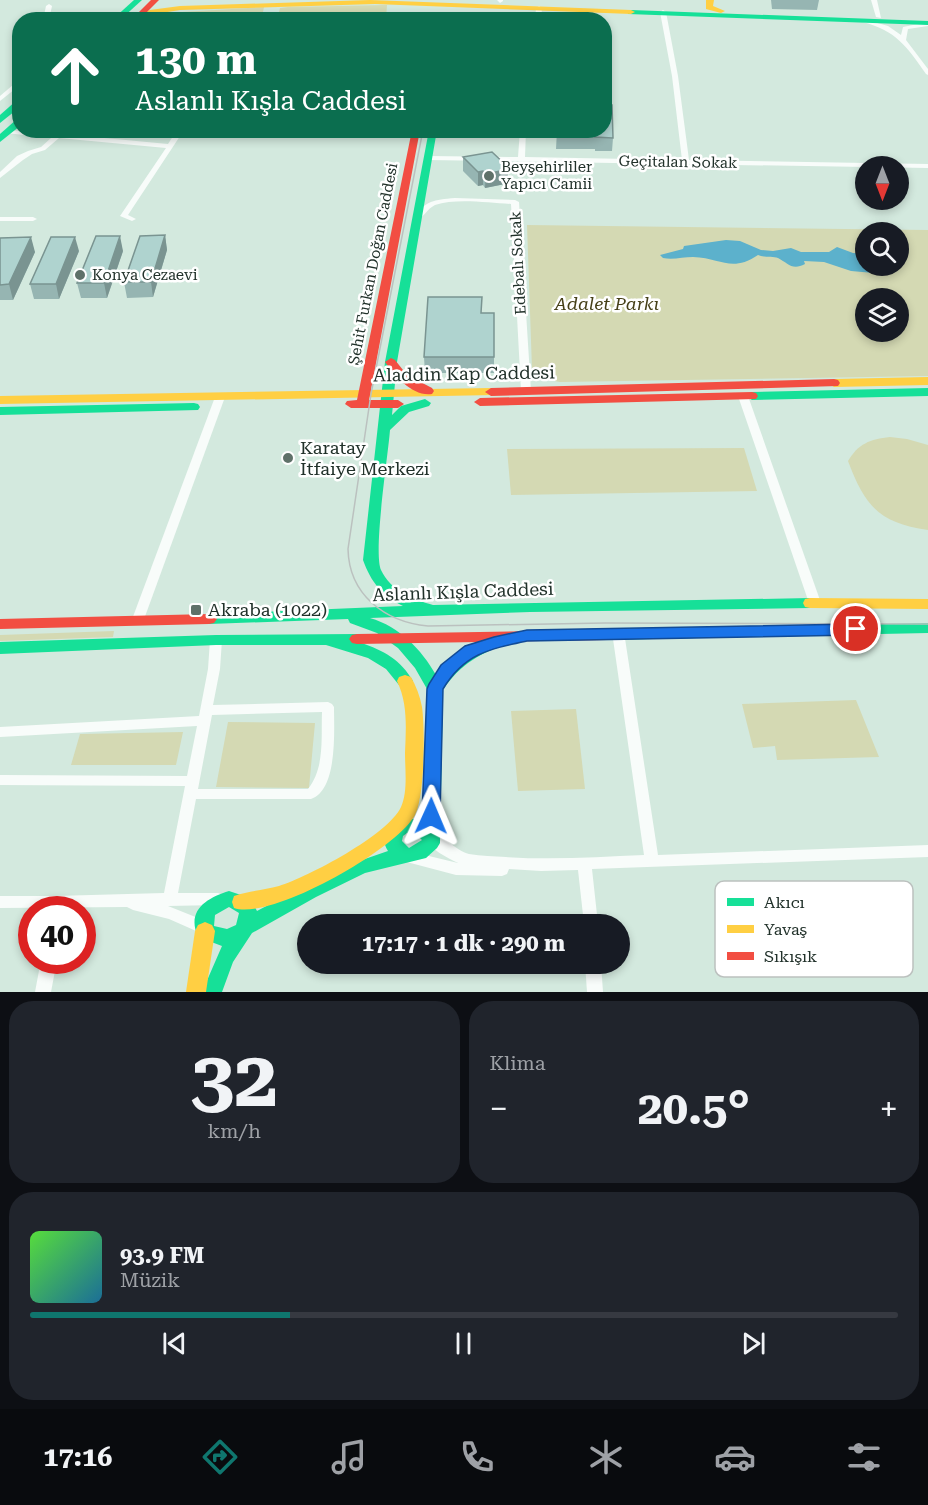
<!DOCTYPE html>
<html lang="tr">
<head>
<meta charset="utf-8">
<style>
	body { margin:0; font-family:"Roboto Serif",serif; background:#20242c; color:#f1f3f6; height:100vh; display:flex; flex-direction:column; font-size:22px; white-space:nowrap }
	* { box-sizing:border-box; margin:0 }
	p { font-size:20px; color:#9ea1a6 }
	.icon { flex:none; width:33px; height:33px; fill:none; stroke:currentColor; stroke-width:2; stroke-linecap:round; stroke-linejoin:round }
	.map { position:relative; height:992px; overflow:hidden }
	.panel { display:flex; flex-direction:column; gap:9px; padding:9px; background:#0d0f14; flex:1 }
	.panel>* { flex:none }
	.top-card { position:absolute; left:12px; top:12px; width:600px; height:126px; border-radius:24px; box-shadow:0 3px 9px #0003; background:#0b6e4f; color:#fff; overflow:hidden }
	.needle { width:39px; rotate:180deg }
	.controls { position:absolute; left:855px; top:156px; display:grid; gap:12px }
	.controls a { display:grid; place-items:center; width:54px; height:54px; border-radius:50%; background:#171b24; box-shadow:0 3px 9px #0003; font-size:30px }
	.speed { position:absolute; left:18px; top:896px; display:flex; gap:12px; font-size:30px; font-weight:700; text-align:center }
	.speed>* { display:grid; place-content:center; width:78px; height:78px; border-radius:50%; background:#171b24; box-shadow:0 3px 9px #0003; line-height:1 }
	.speed .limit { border:9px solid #d22; background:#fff; color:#111 }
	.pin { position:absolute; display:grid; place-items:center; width:51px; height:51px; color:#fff; margin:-26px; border:3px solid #fff; border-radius:50%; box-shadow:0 2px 6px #0007 }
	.me { position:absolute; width:66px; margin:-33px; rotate:1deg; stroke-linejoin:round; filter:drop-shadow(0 0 4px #0008) }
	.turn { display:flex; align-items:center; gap:21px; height:126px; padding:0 24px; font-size:27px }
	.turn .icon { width:78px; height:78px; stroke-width:2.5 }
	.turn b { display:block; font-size:42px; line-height:51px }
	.big { font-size:45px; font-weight:700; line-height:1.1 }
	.panel .tile { flex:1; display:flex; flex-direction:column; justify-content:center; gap:9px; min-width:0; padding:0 21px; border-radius:24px; background:#20242c }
	.panel .dial { align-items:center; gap:0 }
	.dial b { font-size:78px; line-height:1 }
	.song { display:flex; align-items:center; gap:18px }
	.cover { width:72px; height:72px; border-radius:9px; background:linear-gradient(135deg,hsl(110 70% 55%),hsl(200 70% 35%)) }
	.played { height:6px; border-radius:3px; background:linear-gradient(90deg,#0f766e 30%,#363941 30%) }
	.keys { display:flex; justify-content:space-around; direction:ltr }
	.heat { display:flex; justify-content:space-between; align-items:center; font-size:33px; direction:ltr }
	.panel .tiles { flex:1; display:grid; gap:9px; grid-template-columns:1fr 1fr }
	.tile:last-child { grid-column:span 2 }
	.trip { position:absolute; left:297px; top:914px; width:333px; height:60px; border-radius:30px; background:#171b24; box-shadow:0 3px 9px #0003; font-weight:700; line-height:60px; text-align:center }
	.tabs { display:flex; height:96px; justify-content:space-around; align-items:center; background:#090b0e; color:#9ea1a6 }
	.tabs .icon { width:42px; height:42px }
	.tabs .on { color:#0f766e }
	.tabs b { font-size:27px; color:#f1f3f6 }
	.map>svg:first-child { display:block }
	.green { fill:#d4d9b3; fill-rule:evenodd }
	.water { fill:#5cb1cc }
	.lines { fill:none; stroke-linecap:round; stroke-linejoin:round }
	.street { fill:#f8fcfa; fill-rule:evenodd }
	.fast { fill:#16e098; fill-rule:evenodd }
	.slow { fill:#ffcf43; fill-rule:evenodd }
	.jam { fill:#f24e42; fill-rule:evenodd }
	.tram { stroke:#bbc1bf; stroke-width:1.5 }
	.wall { fill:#96b5b2 }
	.shaded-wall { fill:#7a9491 }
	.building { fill:#afd3cf; stroke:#7a9491; stroke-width:1.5 }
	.route { fill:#1a73e8; stroke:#114b97; stroke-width:1.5 }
	.poi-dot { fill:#5f7169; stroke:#fff; stroke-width:2 }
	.labels { text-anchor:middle; stroke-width:5; stroke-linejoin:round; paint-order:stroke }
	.far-street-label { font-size:15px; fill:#21312a; stroke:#fff }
	.far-poi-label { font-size:15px; fill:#21312a; stroke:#fff; text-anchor:start }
	.park-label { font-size:18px; font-style:italic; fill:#464018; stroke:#fff }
	.street-label { font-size:18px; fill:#21312a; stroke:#fff }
	.poi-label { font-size:18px; fill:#21312a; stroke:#fff; text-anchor:start }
	.key { fill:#fff; stroke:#bcc1bf; stroke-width:1.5 }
	.key-label { font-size:16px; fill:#21312a }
</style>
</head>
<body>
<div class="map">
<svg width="928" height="992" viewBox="0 0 928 992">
	<rect width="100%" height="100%" fill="#d3e9de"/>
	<g class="green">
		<path d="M 387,5 L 386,19 L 347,19 L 351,18 L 347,14 L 285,15 L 279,12 L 280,8 L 288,7 Z"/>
		<path d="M 264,7 L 263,12 L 254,15 L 202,14 L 188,17 L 192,19 L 148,19 L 154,15 L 166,13 Z"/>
		<path d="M 527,225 L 928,230 L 928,376 L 560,382 L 543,379 L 532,369 ZM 866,232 L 898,232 L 898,266 L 866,266 ZM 866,298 L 898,298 L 898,332 L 866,332 Z"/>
		<path d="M 890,437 L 907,439 L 928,445 L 928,530 C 879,523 865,506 848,461 C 858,444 870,439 890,437 Z"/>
		<path d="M 744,448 L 757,491 L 511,495 L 507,449 Z"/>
		<path d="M 114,631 L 113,637 L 0,641 L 0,635 Z"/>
		<path d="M 856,700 L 879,757 L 777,760 L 775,746 L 753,748 L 742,704 Z"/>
		<path d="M 576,709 L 585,789 L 518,791 L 511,711 Z"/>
		<path d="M 228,722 L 315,723 L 309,788 L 216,787 Z"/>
		<path d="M 183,732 L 176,765 L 71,765 L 80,734 Z"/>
	</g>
	<path class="water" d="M 726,240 L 740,241 L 761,250 L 773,251 L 791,248 L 801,252 L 829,252 L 837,247 L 853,253 L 865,254 L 866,266 L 898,266 L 899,262 L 899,265 L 897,268 L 882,268 L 885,274 L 851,271 L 824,262 L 804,261 L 805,264 C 792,271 788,263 778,258 C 773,256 765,258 758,255 C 731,273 722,258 693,257 C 683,257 673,260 663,258 L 660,255 L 683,249 L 684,246 Z"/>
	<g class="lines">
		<g class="street">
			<path d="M 497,0 L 503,0 L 503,1 L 500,3 Z"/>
			<path d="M 871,0 L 877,0 L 881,18 L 876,17 Z"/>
			<path d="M 49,4 L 52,6 L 49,20 L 43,20 L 46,6 Z"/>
			<path d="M 539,6 L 542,8 L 541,20 L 535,20 L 536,8 Z"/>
			<path d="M 663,10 L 666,12 L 678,76 L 689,160 L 928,164 L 928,168 L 428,160 L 424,158 L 428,156 L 518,157 L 520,130 L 526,130 L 525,157 L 682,160 L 672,76 L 660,12 Z"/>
			<path d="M 864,19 L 888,26 L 901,35 L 903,27 L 928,22 L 928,26 L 908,29 L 906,40 L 928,69 L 928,75 L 926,74 C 907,47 896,30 862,22 L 862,20 Z"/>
			<path d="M 20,79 L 20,85 L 0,101 L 0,96 Z"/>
			<path d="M 8,130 L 55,134 L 58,130 L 65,130 L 62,134 L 168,144 L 177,130 L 184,130 L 128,215 L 136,219 L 132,221 L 120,216 L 166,148 L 59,138 L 45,150 L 32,154 L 23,160 L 0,178 L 0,172 L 17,156 L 28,151 L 41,147 L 51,138 L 6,133 L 5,132 Z"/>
			<path d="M 455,198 L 515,200 L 519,202 L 531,391 L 529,393 L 523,393 L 521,391 L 511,204 C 489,203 456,198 435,205 C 427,209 424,217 417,220 L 413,218 C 427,200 433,200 455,198 Z"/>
			<path d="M 0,217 L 33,217 L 37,219 L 33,221 L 0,221 Z"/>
			<path d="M 743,393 L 748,396 L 821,603 L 819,606 L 811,606 L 809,603 L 738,396 Z"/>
			<path d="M 220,394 L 225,397 L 143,622 L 141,625 L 133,625 L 131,622 L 215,397 Z"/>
			<path d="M 618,628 L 622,629 L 624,632 L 658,855 L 928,845 L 928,857 L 592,869 L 598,924 L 584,924 L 578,870 L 541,871 L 509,869 L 507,874 L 502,876 L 456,875 L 403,861 L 401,857 L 403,853 L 408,851 L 458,863 C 446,857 431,850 424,837 L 426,833 C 438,829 455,851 469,854 C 481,856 494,856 506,857 C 552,860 598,857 644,855 L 612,632 L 614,629 Z"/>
			<path d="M 216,636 L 220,637 L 222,640 L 220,669 L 213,705 L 328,702 L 332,704 L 334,707 C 334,730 338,790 311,799 L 196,799 L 178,893 L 218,893 L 223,895 L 225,899 L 223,903 L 218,905 L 168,906 L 208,922 L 210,927 L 208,932 L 203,934 L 169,919 L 133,910 L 127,907 L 0,908 L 0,896 L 55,896 L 164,893 L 185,786 L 0,785 L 0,775 L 187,776 L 197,726 L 0,737 L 0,727 L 199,716 L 208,669 L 210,640 L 212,637 ZM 322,712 C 321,737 325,768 308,789 L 198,789 L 212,715 Z"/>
			<path d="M 41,960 L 57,960 L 51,992 L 35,992 Z"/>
			<path d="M 585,963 L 601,963 L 603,992 L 587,992 Z"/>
		</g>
		<g class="fast">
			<path d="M 134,0 L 142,0 L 120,20 L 112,20 Z"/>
			<path d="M 631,10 L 928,21 L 928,25 L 628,14 L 628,10 Z"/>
			<path d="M 445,12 L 458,15 L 459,17 L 455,19 L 446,17 L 440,20 L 432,19 Z"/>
			<path d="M 17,100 L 20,100 L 20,107 L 0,123 L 0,115 Z"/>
			<path d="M 17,119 L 20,119 L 20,126 L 0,142 L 0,134 Z"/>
			<path d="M 429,130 L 437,130 L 397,362 L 392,415 L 401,406 L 425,399 L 431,403 L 429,406 L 409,412 L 390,430 C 388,456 373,552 381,570 C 391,591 412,599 433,605 L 810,598 L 815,599 L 817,603 L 815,607 L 810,608 L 530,612 L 370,618 C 400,627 421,649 436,675 C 455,652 478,642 507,634 L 512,635 L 515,639 L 512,643 C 483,651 460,664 443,690 L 440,843 L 437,848 L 426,858 L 365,873 L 316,897 L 252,933 L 233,962 L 222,992 L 202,992 L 222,946 L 198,937 C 186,910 207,898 229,891 L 250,898 L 257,911 L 336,869 L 388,851 C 373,827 403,814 423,821 L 427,689 L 415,668 L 398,648 L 377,633 L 350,623 L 348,619 L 209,624 L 204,623 L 201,619 L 204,615 L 209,614 L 403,606 C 382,596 371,582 363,560 L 385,362 ZM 407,833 L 415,833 L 422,840 L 409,848 L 402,841 L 403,836 ZM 229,907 L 239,913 L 236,925 L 227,929 L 214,926 L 215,915 Z"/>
			<path d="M 928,388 L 928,396 L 752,400 L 746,396 L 752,392 Z"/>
			<path d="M 194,403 L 198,404 L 200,407 L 198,410 L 0,415 L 0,407 Z"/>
			<path d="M 928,623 L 928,633 L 607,640 L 602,639 L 599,635 L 602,631 L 607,630 Z"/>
			<path d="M 357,634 L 362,635 L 365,639 L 361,643 C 383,650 401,660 413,681 L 411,685 L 405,687 L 399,685 L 386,669 L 368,658 L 326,645 L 216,645 L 0,654 L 0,642 L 216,635 Z"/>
		</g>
		<g class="slow">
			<path d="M 370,0 L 631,10 L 635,12 L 631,14 L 375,4 L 180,10 L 155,14 L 140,20 L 131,19 L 150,10 L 180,6 Z"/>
			<path d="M 706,0 L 714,0 L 713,6 L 725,11 L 721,13 L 706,9 Z"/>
			<path d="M 928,377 L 928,385 L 834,387 L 828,383 L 834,379 Z"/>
			<path d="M 491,388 L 495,389 L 497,392 L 495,395 L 0,404 L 0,396 Z"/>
			<path d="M 810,598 L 928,599 L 928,609 L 810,608 L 805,607 L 803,603 L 805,599 Z"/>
			<path d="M 405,675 L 411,677 C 416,686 420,696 422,707 C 425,728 425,796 415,815 C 397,849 271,921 234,908 L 232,902 L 234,896 C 249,891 264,890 279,886 C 308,877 388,835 401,807 C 408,791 405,770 405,753 C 406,728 408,704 397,681 L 399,677 Z"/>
			<path d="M 205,922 L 212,925 L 215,931 L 206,992 L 186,992 L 195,931 L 198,925 Z"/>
		</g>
		<g class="jam">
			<path d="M 151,0 L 159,0 L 139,20 L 131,20 Z"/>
			<path d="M 412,130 L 420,130 L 369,400 L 398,400 L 404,404 L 398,408 L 351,408 L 345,404 L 347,401 L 357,400 Z"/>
			<path d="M 391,358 L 395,360 L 407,375 L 432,388 L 434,391 L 432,394 C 413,397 395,376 385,362 Z"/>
			<path d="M 834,379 L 838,380 L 840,383 L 838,386 L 491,396 L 485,392 L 491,388 Z"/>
			<path d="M 752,392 L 756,393 L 758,396 L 756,399 L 480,406 L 474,402 L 480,398 Z"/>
			<path d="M 209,614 L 214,615 L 217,619 L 214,623 L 209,624 L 0,629 L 0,619 Z"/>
			<path d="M 607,630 L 612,631 L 615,635 L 612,639 L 607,640 L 357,644 L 352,643 L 349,639 L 352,635 L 357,634 Z"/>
		</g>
		<path class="tram" d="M 423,130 L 371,394 L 348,549 C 349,595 385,622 428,626 L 605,623 L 928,624"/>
	</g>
	<g class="wall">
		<path d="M 771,0 L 819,0 L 817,10 L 772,9 Z"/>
		<path d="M 557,130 L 613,138 L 612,151 L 595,151 L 595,149 L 556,149 Z"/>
		<path d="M 463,157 L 508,181 L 505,181 L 505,184 L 485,188 L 483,185 L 478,186 L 463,171 Z"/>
		<path d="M 165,235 L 167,250 L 153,297 L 127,298 L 124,282 Z"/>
		<path d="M 0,238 L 35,252 L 13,300 L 0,300 Z"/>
		<path d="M 79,251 L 59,299 L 34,299 L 30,284 Z"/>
		<path d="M 123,251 L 107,298 L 81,298 L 77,283 Z"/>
		<path d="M 481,313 L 494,357 L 494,373 L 425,373 L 424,357 Z"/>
	</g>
	<g class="shaded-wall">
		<path d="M 508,167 L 508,181 L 505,181 L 505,184 L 485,188 L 486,174 Z"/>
		<path d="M 483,171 L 483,185 L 478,186 L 478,172 Z"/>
		<path d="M 165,235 L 167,250 L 153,297 L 151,282 Z"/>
		<path d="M 120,236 L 123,251 L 107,298 L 104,283 Z"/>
		<path d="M 31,237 L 35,252 L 13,300 L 9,284 Z"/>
		<path d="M 75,237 L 79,251 L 59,299 L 56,284 Z"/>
	</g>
	<g class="building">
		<path d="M 208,15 L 237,16 L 236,20 L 204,20 L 205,17 Z"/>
		<path d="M 320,15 L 322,17 L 321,20 L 289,20 L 290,16 Z"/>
		<path d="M 604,104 L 612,105 L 613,138 L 595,137 L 596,135 L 557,136 L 557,130 L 604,130 Z"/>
		<path d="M 492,152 L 508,167 L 503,168 L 505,170 L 486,174 L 483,171 L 478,172 L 463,157 Z"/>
		<path d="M 165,235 L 151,282 L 124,282 L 140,236 Z"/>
		<path d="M 96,236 L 120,236 L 104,283 L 77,283 Z"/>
		<path d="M 31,237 L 9,284 L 0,285 L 0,238 Z"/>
		<path d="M 51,237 L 75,237 L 56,284 L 30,284 Z"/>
		<path d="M 428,297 L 482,297 L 481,313 L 494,313 L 494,357 L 424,357 Z"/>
	</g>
	<path class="route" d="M 856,624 L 862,625 L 864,629 L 862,633 L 856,635 L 527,641 C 489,649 464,654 443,689 L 440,816 L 438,821 L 431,823 L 425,821 L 422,816 L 427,689 L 429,684 L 441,665 L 465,646 L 494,637 L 527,630 Z"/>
	<g class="poi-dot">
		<circle cx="489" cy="176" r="6"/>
		<circle cx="80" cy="275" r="6"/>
		<circle cx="288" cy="458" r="6"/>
		<rect x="190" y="604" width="12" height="12" rx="3"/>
	</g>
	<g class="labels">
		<g class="far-street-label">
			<text transform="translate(678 162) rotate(1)" y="5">Geçitalan Sokak</text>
			<text transform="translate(518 263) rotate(-93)" y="5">Edebalı Sokak</text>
			<text transform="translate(373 264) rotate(-79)" y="5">Şehit Furkan Doğan Caddesi</text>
		</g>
		<g class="far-poi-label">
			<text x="501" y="172">Beyşehirliler<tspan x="501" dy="17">Yapıcı Camii</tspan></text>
			<text x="92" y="280">Konya Cezaevi</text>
		</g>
		<g class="park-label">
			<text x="607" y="310">Adalet Parkı</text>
		</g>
		<g class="street-label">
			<text transform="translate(464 374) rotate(-1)" y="6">Aladdin Kap Caddesi</text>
			<text transform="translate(463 592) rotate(-2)" y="6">Aslanlı Kışla Caddesi</text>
		</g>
		<g class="poi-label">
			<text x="300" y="454">Karatay<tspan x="300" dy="21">İtfaiye Merkezi</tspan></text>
			<text x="208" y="616">Akraba (1022)</text>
		</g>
	</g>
	<rect x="715" y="881" width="198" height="96" rx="9" class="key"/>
	<rect x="727" y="898" width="27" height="8" fill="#16e098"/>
	<rect x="727" y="925" width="27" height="8" fill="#ffcf43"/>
	<rect x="727" y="952" width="27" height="8" fill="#f24e42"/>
	<g class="key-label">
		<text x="764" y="908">Akıcı</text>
		<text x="764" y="935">Yavaş</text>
		<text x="764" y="962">Sıkışık</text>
	</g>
</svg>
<div class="controls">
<a><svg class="needle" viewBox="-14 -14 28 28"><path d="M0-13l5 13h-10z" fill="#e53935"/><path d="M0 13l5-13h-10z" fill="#9ea1a6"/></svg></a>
<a><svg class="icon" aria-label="search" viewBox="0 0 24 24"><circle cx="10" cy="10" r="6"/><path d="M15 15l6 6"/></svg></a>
<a><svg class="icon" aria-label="layers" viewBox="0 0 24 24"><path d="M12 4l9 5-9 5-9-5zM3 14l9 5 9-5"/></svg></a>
</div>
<div class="speed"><div class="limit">40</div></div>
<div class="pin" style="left:856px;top:629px;background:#d93025"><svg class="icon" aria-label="arrive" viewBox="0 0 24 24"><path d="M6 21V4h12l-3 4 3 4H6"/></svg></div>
<svg class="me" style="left:431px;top:816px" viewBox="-20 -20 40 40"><path d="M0-17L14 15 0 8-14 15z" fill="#1a73e8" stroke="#fff" stroke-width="4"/></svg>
<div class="trip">17:17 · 1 dk · 290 m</div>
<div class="top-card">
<div class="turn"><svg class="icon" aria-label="ahead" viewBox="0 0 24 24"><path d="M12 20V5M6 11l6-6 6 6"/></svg><div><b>130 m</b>Aslanlı Kışla Caddesi</div></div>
</div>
</div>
<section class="panel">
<div class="tiles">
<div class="tile dial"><b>32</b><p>km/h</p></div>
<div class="tile"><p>Klima</p>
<div class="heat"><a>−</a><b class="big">20.5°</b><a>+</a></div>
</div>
<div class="tile">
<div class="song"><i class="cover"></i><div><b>93.9 FM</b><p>Müzik</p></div></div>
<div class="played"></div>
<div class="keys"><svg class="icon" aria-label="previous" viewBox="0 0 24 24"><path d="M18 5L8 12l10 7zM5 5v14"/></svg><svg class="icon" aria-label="pause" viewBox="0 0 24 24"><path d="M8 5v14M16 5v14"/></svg><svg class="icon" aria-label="next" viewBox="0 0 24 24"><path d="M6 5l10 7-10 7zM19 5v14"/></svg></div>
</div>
</div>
</section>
<nav class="tabs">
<b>17:16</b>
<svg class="icon on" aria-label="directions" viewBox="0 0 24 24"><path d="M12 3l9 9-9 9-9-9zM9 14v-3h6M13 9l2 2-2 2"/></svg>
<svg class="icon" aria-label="music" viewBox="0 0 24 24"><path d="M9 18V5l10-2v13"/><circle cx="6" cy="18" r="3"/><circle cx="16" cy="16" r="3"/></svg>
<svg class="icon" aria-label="phone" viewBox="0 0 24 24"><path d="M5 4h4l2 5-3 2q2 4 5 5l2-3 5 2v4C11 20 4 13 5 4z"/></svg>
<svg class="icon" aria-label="climate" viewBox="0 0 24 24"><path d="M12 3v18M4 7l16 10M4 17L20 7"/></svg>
<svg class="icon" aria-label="car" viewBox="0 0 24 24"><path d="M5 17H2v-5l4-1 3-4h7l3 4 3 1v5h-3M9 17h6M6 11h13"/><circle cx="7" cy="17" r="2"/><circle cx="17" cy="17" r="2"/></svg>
<svg class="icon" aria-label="filters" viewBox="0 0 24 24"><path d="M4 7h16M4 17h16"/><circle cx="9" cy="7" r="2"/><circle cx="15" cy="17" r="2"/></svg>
</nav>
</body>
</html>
